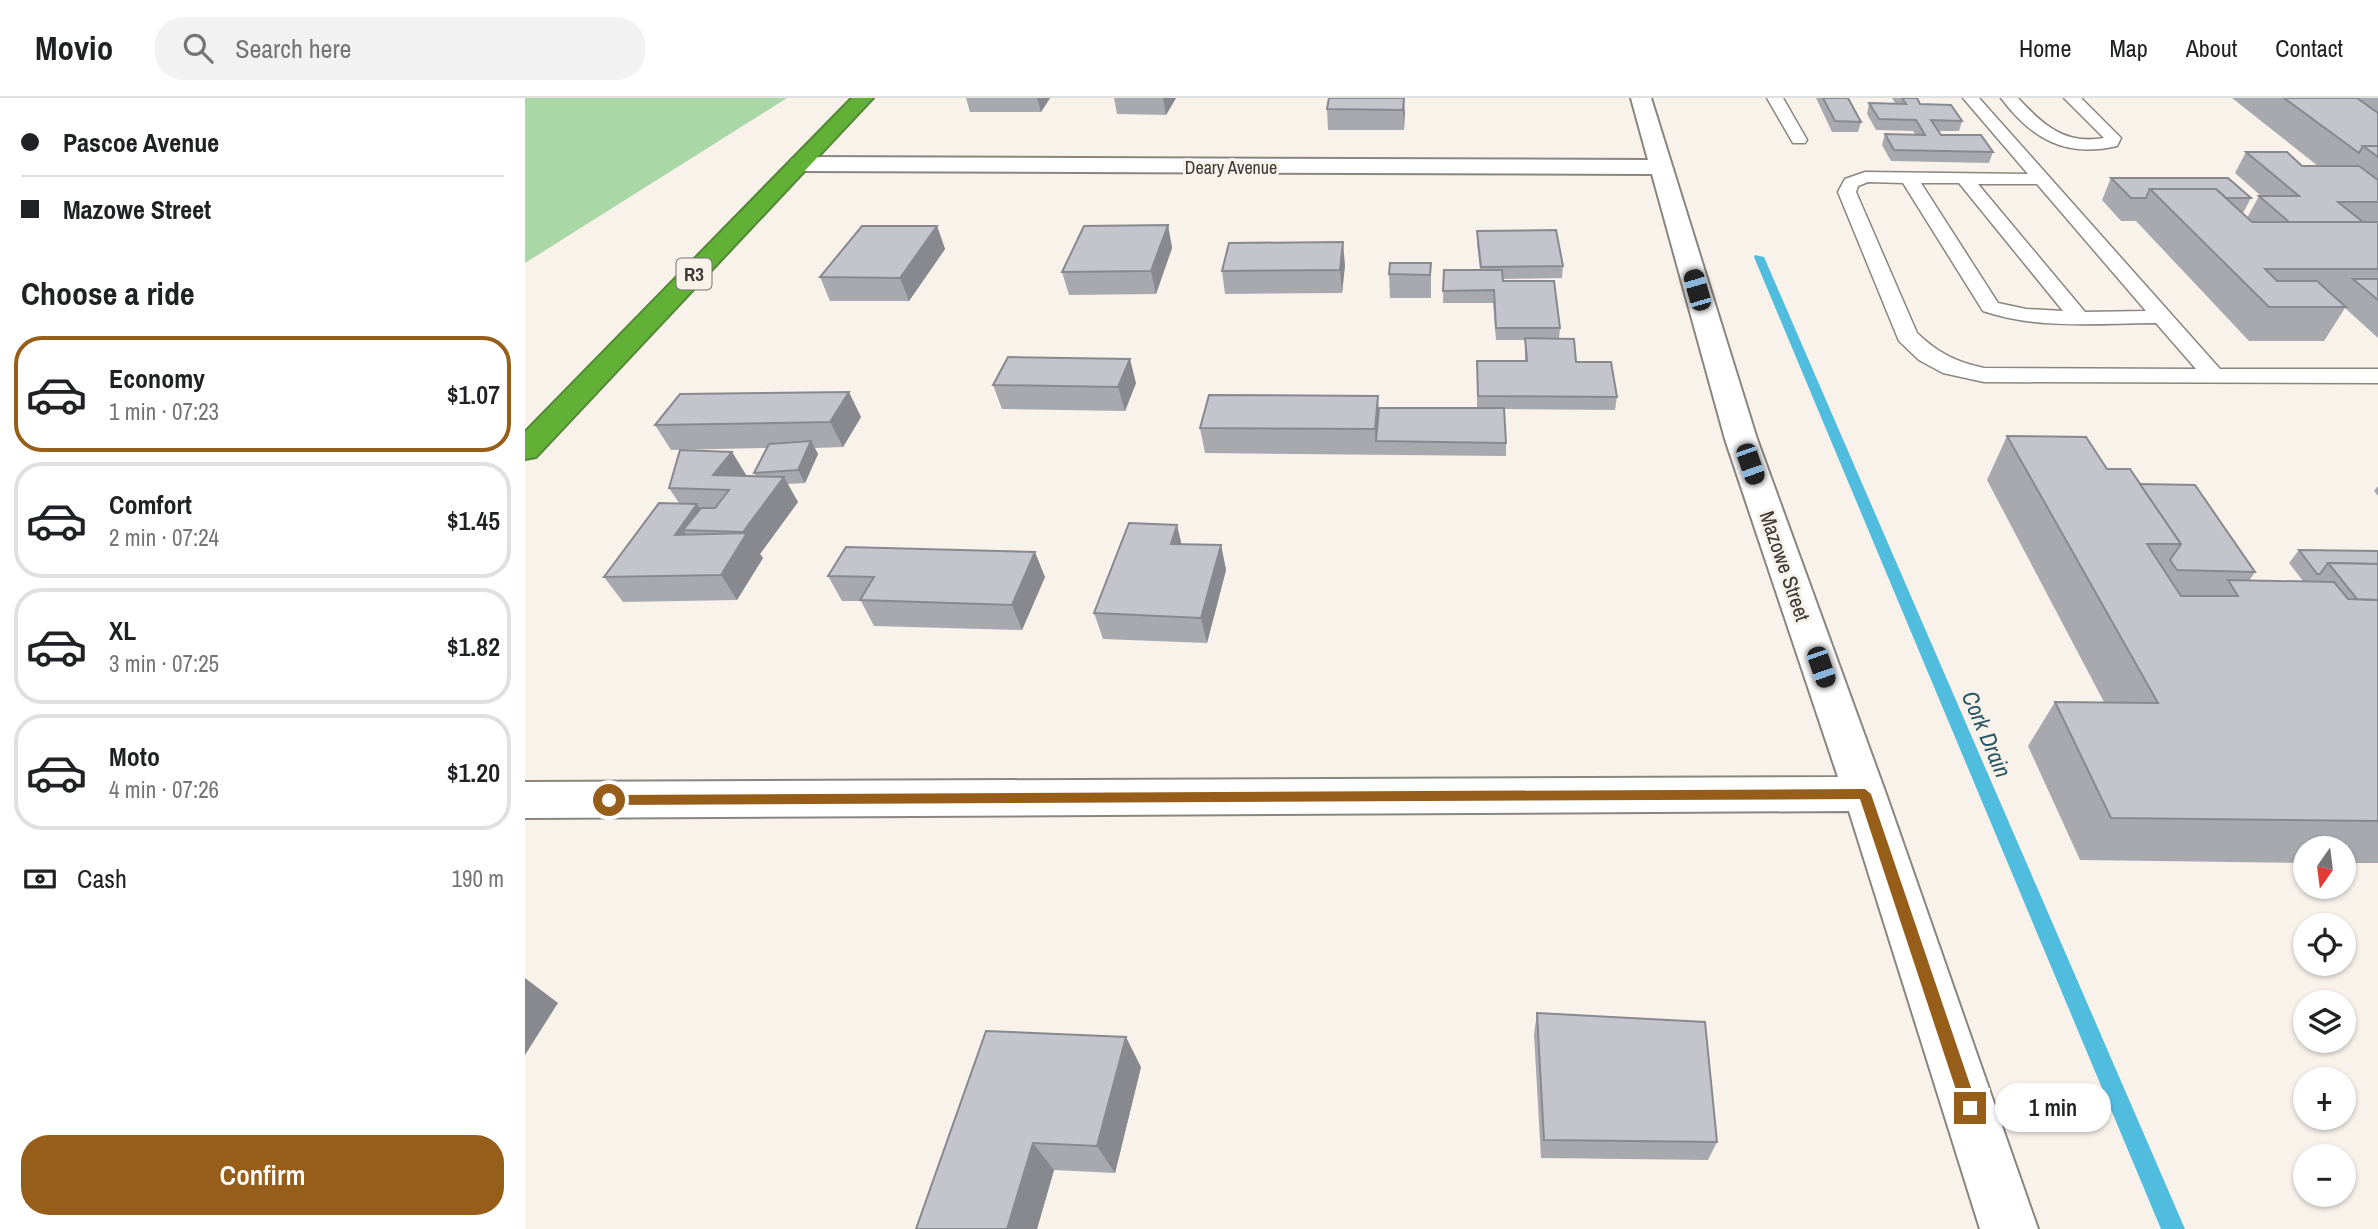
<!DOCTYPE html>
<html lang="en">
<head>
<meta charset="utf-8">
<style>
  :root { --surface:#fff; --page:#f2f2f2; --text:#202124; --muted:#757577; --line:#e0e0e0; --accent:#965e18 }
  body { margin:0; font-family:"Archivo Narrow",sans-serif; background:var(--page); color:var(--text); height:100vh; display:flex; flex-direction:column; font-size:26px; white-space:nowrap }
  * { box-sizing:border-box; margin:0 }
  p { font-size:23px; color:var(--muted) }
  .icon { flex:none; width:38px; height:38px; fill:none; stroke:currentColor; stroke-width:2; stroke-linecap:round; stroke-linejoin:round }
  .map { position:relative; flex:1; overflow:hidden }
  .panel { display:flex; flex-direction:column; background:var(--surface); width:525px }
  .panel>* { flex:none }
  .banner { display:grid; align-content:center; height:154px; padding:0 21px; background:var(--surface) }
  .needle { width:46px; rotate:194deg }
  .fabs { position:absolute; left:1768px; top:738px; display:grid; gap:14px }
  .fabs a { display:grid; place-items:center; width:63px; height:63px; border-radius:50%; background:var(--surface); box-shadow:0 2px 5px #0004; font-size:35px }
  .end { position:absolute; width:32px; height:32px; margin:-16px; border:9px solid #965e18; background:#fff; box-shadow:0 0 0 4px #fff }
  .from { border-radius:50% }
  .bubble { position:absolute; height:49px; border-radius:24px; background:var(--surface); box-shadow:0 2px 5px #0004; font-size:23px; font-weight:600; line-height:49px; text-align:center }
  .car { position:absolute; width:21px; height:42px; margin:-21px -10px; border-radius:9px; box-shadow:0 0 5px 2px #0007; background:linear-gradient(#222 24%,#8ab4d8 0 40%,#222 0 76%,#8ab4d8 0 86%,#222 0) }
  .banner b { display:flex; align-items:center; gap:24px; height:66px; font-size:26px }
  .banner b+b { border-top:2px solid var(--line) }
  .banner i { width:18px; height:18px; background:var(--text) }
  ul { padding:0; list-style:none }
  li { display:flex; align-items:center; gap:21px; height:116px; margin:0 14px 10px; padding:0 7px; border:4px solid var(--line); border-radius:28px }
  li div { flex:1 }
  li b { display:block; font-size:26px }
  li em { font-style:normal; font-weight:600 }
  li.on { border-color:var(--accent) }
  li>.icon { width:63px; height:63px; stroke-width:1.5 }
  h2 { padding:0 21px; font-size:32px; line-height:84px }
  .pay { display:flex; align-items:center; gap:18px; height:77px; padding:0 21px; font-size:26px }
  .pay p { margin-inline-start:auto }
  .primary-button { display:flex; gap:14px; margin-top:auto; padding:14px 21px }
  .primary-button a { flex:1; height:80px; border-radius:28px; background:var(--accent); color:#fff; font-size:28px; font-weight:600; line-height:80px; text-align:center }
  header { display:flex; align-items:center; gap:42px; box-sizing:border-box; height:98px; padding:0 35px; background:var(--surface); border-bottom:2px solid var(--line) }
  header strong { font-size:33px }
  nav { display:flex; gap:38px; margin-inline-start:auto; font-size:24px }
  .search { width:490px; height:63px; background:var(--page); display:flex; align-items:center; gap:18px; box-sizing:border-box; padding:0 24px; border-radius:28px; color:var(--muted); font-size:26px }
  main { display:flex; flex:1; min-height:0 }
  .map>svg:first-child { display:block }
</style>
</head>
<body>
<header>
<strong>Movio</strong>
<div class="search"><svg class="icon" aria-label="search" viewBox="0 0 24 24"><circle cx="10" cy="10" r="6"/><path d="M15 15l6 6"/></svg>Search here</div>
<nav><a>Home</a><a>Map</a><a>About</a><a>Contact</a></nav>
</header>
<main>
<section class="panel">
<div class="banner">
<b><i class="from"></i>Pascoe Avenue</b>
<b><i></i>Mazowe Street</b>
</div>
<h2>Choose a ride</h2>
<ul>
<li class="on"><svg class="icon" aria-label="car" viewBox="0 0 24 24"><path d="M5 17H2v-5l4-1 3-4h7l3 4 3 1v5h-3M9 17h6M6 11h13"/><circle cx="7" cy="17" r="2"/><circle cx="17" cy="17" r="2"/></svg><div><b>Economy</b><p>1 min · 07:23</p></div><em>$1.07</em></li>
<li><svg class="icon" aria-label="car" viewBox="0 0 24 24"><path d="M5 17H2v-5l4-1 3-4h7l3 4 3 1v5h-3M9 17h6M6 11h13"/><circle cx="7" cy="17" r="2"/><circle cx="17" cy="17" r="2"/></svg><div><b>Comfort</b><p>2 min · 07:24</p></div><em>$1.45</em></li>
<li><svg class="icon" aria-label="car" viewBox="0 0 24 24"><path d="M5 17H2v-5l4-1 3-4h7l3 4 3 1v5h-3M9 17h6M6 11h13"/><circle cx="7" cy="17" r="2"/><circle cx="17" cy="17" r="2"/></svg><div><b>XL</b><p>3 min · 07:25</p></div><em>$1.82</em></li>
<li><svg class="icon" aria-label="car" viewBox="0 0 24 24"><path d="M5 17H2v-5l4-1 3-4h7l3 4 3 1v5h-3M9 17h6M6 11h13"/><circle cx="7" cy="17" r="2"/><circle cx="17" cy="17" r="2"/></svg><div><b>Moto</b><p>4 min · 07:26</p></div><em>$1.20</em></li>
</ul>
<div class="pay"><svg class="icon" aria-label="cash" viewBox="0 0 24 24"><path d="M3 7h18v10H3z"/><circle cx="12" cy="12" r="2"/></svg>Cash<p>190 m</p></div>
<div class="primary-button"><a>Confirm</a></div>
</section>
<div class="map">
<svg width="1853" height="1131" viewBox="0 0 1853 1131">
  <rect width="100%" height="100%" fill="#f8f2eb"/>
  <path fill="#a9d7a5" d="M0,0H262L0,165Z"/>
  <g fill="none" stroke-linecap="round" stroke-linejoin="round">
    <path fill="#51bdde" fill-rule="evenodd" d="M1230,157L1239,159L1660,1131H1636L1229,159Z"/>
    <g stroke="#8a857f" stroke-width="3">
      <g id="lane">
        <path d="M1242,0H1258L1282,42L1280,45H1268Z"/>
        <path d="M1438,0H1454L1695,271H1853V285L1459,284L1418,275L1394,262L1374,243L1313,94L1320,81L1340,74L1503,76ZM1343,84L1378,85L1458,213C1514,232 1573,225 1631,225L1671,271L1459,270C1431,264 1413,255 1392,235L1331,94L1333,88ZM1396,85H1434L1538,213L1501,211L1473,205ZM1453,86H1512L1621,213L1560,214Z"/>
        <path d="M1476,0H1493C1518,27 1540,47 1579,40L1539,0H1556L1596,40L1592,48C1540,60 1507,41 1476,0Z"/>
      </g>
    </g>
    <g stroke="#8a857f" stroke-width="4">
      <path id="street" d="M1106,0H1126L1232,341L1361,696L1513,1131H1455L1324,713L0,720V684L1313,679L1200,341L1127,76L275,73L267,71L264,66L267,61L275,59L1123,62Z"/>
    </g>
    <g stroke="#538736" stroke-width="4">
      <path id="highway" d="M327,0H348L11,359L0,361V334Z"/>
    </g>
    <use href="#lane" fill="#fff" fill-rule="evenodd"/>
    <use href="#street" fill="#fff" fill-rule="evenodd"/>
    <use href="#highway" fill="#60b136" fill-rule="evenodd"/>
  </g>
  <g fill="#a8a9af">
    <path d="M441,0H525L516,14H445Z"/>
    <path d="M589,0H651L641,17L592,16Z"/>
    <path d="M879,0V32H803L802,11Z"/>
    <path d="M1291,0H1323L1336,24L1333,34H1307Z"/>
    <path d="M1367,0H1392L1395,6L1437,23L1434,33H1413L1416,37L1468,54L1464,65L1366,63L1357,47L1360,36H1390L1388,33L1351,32L1342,16L1344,5L1371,6Z"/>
    <path d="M1707,0H1853V240L1820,210L1799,243H1724L1611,123H1596L1577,102L1586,80L1726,100L1718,115L1722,120L1734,98H1736L1710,75L1721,54L1777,68H1793Z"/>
    <path d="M643,127L647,150L631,196L544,197L537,174Z"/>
    <path d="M412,128L420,151L384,203H305L295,179Z"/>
    <path d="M952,133L1038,168L1037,180L978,181V183L1035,230L1034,240L1051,264L1092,299L1090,312L979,311L981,345V358L680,355L675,330L952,310V263H1000V242H971L968,205H918L919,172H955L952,145Z"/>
    <path d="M906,165V200H865L864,176Z"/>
    <path d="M820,167L817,195L700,196L697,173Z"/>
    <path d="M611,285L600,313L477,311L468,287Z"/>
    <path d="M336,319L318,349L290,350L293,356L280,385L262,386L273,404L235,456L238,460L212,502L98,504L79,479L154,405L144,390L207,354L222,378H231L229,375L242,350L146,352L130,327Z"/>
    <path d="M1482,338L1582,371L1615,386L1730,474L1724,483H1778L1764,465L1774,452L1853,453V765H1818V751H1780V765L1555,762L1503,648L1530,604H1579L1462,382Z"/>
    <path d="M1853,388V398L1849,393Z"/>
    <path d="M656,446L696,447L701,472L682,545L578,541L569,515Z"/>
    <path d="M303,478L520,479L497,532L349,528L336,503H317Z"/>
    <path d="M1012,915L1192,1044L1183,1062L1016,1060L1009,936Z"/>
    <path d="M616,969L590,1075L529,1072L512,1131H391Z"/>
  </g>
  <g fill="#88898f">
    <path d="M512,0H525L516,14Z"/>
    <path d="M638,0H651L641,17Z"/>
    <path d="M879,0L880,15L879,32L878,12Z"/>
    <path d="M643,127L647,150L631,196L626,173Z"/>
    <path d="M412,128L420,151L384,203L375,180Z"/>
    <path d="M818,144L820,167L817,195L815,172Z"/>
    <path d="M605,261L611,285L600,313L593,289Z"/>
    <path d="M324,294L336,319L318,349L305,324Z"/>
    <path d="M853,298L854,323L851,343L850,331Z"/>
    <path d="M286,343L293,356L280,385L273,372Z"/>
    <path d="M207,354L222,379L188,377Z"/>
    <path d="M259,379L273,404L235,456L238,460L212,502L196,477L221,438L218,434Z"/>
    <path d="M172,406L189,431L158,432L173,454L150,437Z"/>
    <path d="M652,427L658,452L646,446Z"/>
    <path d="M696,447L701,472L682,545L676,520Z"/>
    <path d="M510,454L520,479L497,532L487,507Z"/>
    <path d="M0,880L33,905L0,957Z"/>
    <path d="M601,939L616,969L590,1075L572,1048Z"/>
    <path d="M508,1045L529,1072L512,1131H482Z"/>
  </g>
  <g fill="#c3c4cc" stroke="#88898f" stroke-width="2">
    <path d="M804,0H879L878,12L802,11Z"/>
    <path d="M1298,0H1323L1336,24L1310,23Z"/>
    <path d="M1377,0H1392L1395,6L1426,7L1437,23L1406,22L1416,37H1456L1468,54L1369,52L1360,36L1400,37L1391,22L1354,21L1344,5L1381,6Z"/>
    <path d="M1759,0H1832L1853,15V48H1838L1834,55Z"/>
    <path d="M1838,48H1853V59Z"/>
    <path d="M1721,54H1762L1777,68H1834L1853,82V104H1813L1838,124H1764L1734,98H1774Z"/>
    <path d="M1586,80H1703L1726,100H1701L1691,91H1625L1621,100H1606Z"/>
    <path d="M1625,91H1691L1727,124H1853V171H1740L1752,183H1792L1821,209H1744Z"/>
    <path d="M643,127L626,173L537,174L559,128Z"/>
    <path d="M337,128H412L375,180L295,179Z"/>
    <path d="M1031,132L1038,168L956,169L952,133Z"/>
    <path d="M818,144L815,172L697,173L704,145Z"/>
    <path d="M865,165H906L905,177L864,176Z"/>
    <path d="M919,172H977L978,183H1029L1035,230H971L969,192L918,193Z"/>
    <path d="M1828,181H1853V202Z"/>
    <path d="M1000,240L1049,241L1051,264H1086L1092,299L953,298L952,263H1002Z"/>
    <path d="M483,259L605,261L593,289L468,287Z"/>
    <path d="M324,294L305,324L130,327L155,296Z"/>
    <path d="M684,297L853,298L850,331L675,330Z"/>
    <path d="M854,310H979L981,345L851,343Z"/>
    <path d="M1482,338L1561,339L1582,371H1605L1656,446H1622L1656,498H1713L1703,482L1809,484L1823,501L1853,502V723L1586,720L1530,604L1633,605Z"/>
    <path d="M286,343L273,372L229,375L244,346Z"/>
    <path d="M155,352L207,354L188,377L259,379L218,434L158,432L176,410H190L204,392L144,390Z"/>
    <path d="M1615,386L1670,387L1730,474L1652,472L1645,462L1656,446Z"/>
    <path d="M134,405L172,406L150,437L222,435L196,477L79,479Z"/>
    <path d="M604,425L652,427L646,446L696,447L676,520L569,515Z"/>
    <path d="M321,449L510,454L487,507L335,502L349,479L303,478Z"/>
    <path d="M1774,452L1853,453V466L1803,465L1795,476H1792Z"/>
    <path d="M1803,465L1853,466V502L1832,501Z"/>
    <path d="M1012,915L1180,924L1192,1044L1019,1042Z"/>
    <path d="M461,933L601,939L572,1048L508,1045L482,1131H391Z"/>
  </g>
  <path fill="#965e18" d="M1340,691L1346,696L1453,1010L1450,1016L1445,1018L1439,1016L1437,1010L1335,701L84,707L77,702L84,697Z"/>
  <g text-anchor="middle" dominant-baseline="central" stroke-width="6" stroke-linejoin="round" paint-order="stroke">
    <g font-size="18" fill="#3b3936" stroke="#f8f2eb">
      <text x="706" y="69">Deary Avenue</text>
    </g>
    <rect fill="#f8f2eb" stroke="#74706c" stroke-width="2" x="151.5" y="160.5" width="35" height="31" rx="5"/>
    <g font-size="19" font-weight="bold" fill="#3b3936">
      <text x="169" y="176">R3</text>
    </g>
    <g font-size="21" fill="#3b3936" stroke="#f8f2eb">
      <text transform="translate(1260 468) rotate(71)">Mazowe Street</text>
    </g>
    <g font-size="23" font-style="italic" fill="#295665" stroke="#f8f2eb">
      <text transform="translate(1462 636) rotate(67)">Cork Drain</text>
    </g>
  </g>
</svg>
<div class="fabs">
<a><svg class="needle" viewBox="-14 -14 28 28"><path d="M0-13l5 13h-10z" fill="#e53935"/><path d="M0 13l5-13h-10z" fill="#757577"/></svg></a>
<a><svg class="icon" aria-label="locate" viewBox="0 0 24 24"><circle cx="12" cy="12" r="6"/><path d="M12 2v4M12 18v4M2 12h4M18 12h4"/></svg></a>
<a><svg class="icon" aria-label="layers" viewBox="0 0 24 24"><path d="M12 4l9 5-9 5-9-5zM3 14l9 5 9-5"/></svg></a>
<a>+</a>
<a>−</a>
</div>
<i class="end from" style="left:84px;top:702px"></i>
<i class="end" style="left:1445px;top:1010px"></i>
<div class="bubble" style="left:1470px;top:985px;width:116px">1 min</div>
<i class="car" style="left:1172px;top:192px;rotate:344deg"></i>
<i class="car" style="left:1225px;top:366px;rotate:161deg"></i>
<i class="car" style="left:1296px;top:569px;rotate:161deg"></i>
</div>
</main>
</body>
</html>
